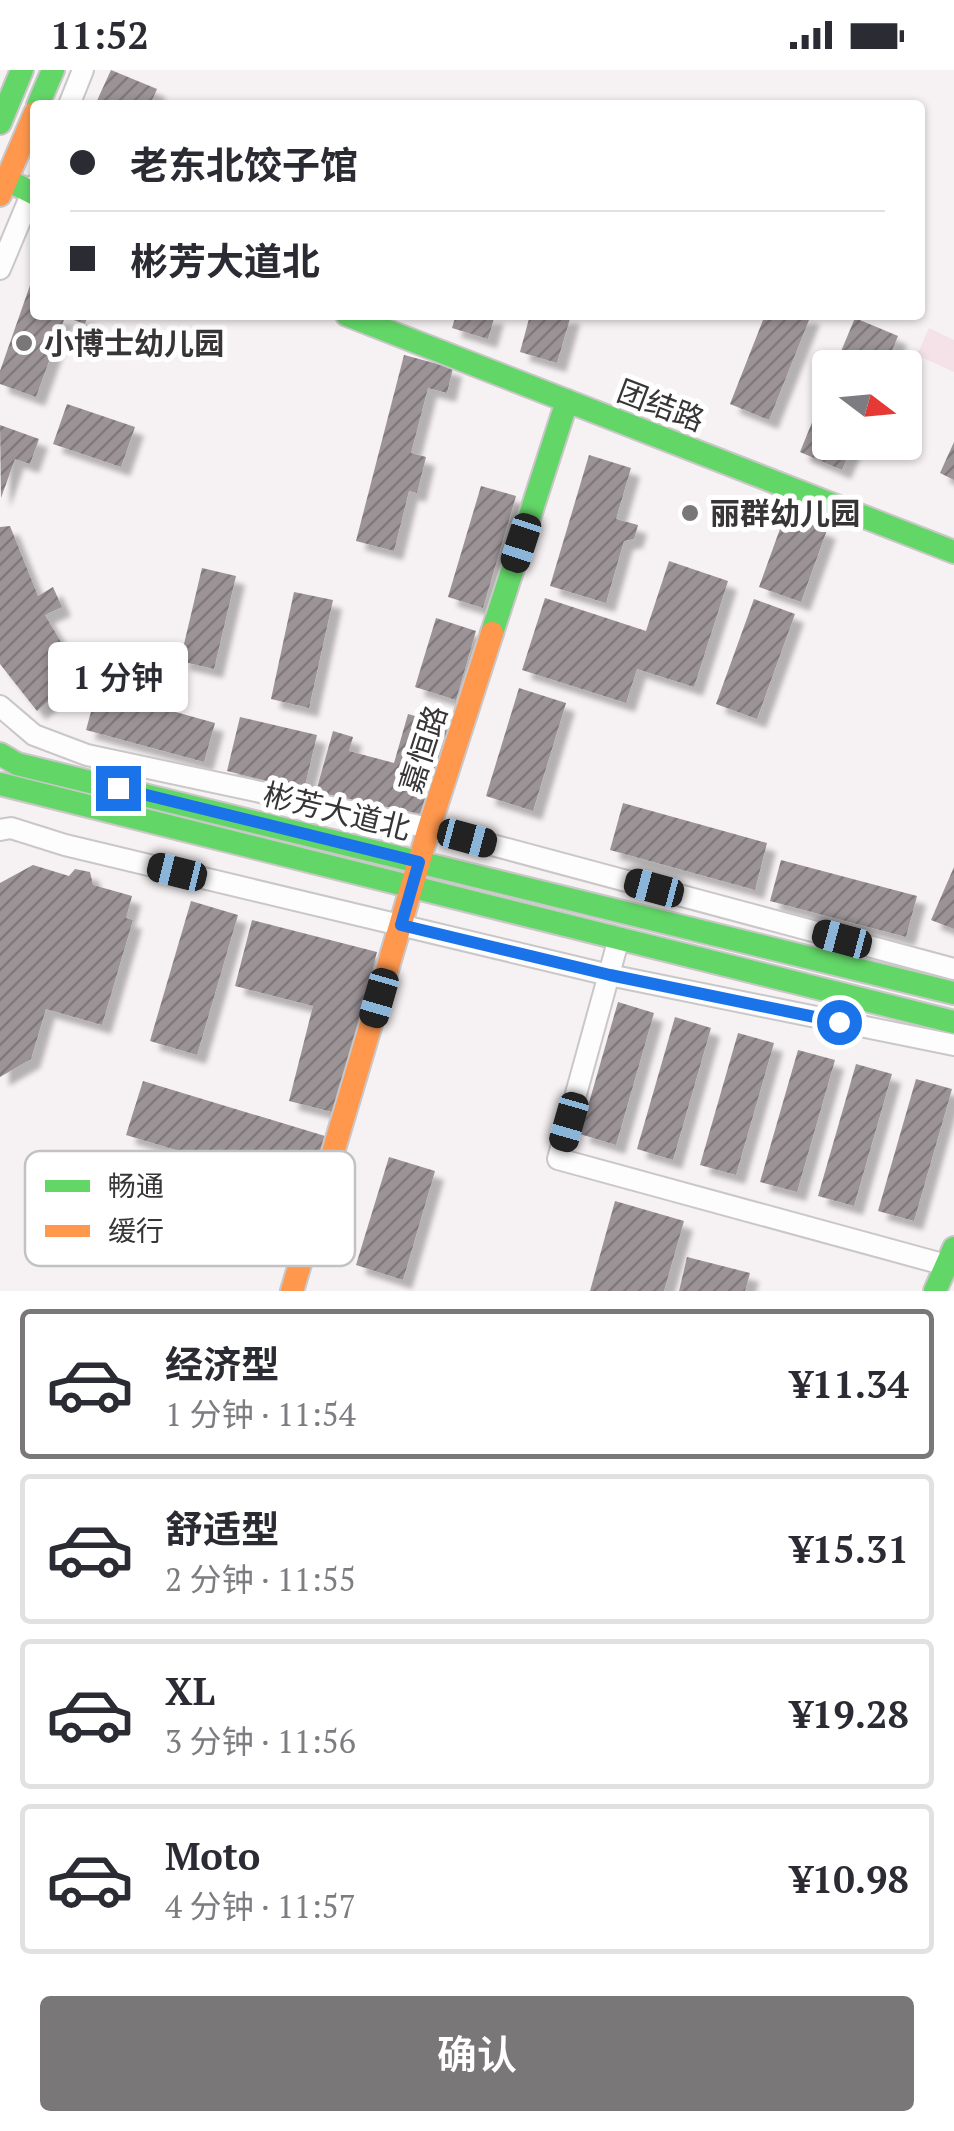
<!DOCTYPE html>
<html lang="zh">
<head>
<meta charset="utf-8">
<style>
  :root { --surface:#fff; --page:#f7f7f7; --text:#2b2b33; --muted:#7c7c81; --line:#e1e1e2; --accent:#7a7778 }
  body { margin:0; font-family:"PT Serif","Noto Sans SC",serif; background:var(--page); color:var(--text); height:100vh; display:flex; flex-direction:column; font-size:38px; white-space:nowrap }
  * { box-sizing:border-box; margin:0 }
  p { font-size:32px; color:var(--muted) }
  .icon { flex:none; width:55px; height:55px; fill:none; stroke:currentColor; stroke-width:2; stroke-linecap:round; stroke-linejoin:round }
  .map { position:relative; height:1221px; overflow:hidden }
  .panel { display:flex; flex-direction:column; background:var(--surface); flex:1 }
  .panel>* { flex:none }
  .top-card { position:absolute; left:30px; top:30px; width:895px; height:220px; border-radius:10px; box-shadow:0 2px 8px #0004; display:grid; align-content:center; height:220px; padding:0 40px; background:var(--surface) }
  .needle { width:65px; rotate:106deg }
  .buttons { position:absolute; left:812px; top:280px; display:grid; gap:20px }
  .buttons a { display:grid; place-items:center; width:110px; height:110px; border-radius:10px; background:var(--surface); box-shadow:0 2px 8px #0004; font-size:50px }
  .end { position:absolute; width:45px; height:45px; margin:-22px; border:12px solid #1a73e8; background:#fff; box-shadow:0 0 0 5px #fff }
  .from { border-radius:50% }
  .bubble { position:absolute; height:70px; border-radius:10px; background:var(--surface); box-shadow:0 2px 8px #0004; font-size:32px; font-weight:600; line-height:70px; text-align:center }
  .car { position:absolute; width:30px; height:60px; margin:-30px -15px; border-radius:12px; box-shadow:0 0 8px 2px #0007; background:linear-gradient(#222 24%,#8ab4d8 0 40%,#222 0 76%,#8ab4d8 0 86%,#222 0) }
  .top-card b { display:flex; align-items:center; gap:35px; height:95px; font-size:38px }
  .top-card b+b { border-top:2px solid var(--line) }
  .top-card i { width:25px; height:25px; background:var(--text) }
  ul { padding:18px 0 0; list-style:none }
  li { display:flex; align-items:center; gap:30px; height:150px; margin:0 20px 15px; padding:0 20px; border:5px solid var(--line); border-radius:10px }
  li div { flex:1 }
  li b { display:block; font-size:38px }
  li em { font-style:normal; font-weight:600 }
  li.current { border-color:var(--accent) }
  li>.icon { width:90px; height:90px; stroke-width:1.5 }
  .action { display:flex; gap:20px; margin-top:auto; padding:20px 40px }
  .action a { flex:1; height:115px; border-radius:10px; background:var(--accent); color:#fff; font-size:40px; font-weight:600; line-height:115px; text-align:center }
  .status { display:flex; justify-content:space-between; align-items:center; height:70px; padding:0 50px; background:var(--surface); direction:ltr }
  .status svg { height:28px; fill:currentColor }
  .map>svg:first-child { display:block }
</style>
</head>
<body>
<div class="status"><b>11:52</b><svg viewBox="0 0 49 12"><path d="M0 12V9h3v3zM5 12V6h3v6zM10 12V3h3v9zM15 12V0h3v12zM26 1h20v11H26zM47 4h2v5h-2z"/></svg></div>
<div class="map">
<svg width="954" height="1221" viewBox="0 0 954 1221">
  <defs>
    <pattern id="building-hatch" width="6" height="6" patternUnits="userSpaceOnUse" patternTransform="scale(2.5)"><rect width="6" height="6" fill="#9c9397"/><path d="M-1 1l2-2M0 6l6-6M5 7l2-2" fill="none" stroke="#80797c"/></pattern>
    <filter id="shadow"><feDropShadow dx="9" dy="9" stdDeviation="2.5" flood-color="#0004"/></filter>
  </defs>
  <rect width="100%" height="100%" fill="#f6f1f3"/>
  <path fill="#f5e2e9" d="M929,258L954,270V302L917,285Z"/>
  <g fill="url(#building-hatch)" filter="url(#shadow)">
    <path d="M111,0L157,19L150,35H95Z"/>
    <path d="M34,204L35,245H88L85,254L65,247L36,327L0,314V301Z"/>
    <path d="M456,245H495L488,269L452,258Z"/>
    <path d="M530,245H571L557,293L520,282Z"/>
    <path d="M765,245H811L769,350L730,334Z"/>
    <path d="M855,248L898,266L885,298H834Z"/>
    <path d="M404,285L453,298L447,323L428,318L411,383L426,387L417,423L409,421L394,481L356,471Z"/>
    <path d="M830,308V372H854L842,400L800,382Z"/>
    <path d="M67,334L135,357L121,397L53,374Z"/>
    <path d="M0,355L39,369L30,394L15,389L1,428Z"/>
    <path d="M954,372V410L940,403Z"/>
    <path d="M589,385L631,398L616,449L638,455L634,469L624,471L606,533L550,516Z"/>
    <path d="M481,416L516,426L483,538L448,527Z"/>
    <path d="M785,445L827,460L801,532L759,517Z"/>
    <path d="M10,456L38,526L53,517L62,537L45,545L80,604L37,641L0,594V457Z"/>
    <path d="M669,491L728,511L694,617L637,599L626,633L522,600L545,528L646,561Z"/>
    <path d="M202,498L236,506L214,599L180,591Z"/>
    <path d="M294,522L333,530L309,638L271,629Z"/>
    <path d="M754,529L795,544L757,649L716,634Z"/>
    <path d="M436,548L476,561L456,630L415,617Z"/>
    <path d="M519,618L566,633L533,741L486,726Z"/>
    <path d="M97,620L215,653L204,692L86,660Z"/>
    <path d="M408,644L449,656L421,755L315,725L333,661L353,667L349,681L394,693Z"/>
    <path d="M240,647L317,665L304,720L227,701Z"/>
    <path d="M623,733L767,773L755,820L610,780Z"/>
    <path d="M781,790L917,826L906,867L770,831Z"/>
    <path d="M33,795L69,806L75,799L90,802L93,815L132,826L126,848L133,850L102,955L46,939L31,989L0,1007V813Z"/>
    <path d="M954,797V859L931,850Z"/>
    <path d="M191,831L238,845L197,985L150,971Z"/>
    <path d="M252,850L377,882L336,1043L289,1031L313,936L235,916Z"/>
    <path d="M618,932L654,943L616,1075L580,1064Z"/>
    <path d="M675,947L711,958L673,1090L637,1079Z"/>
    <path d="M738,963L774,973L736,1105L700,1095Z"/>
    <path d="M798,980L835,990L797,1122L760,1112Z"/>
    <path d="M856,994L892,1004L854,1136L818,1126Z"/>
    <path d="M916,1009L952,1019L914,1151L878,1141Z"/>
    <path d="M143,1011L325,1066L301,1146L265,1135L273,1109L126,1065Z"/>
    <path d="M389,1087L435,1101L403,1210L356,1195Z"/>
    <path d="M615,1131L684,1151L664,1221H590Z"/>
    <path d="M687,1187L750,1203L745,1221H679Z"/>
  </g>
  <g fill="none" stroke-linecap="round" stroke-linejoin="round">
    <g stroke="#cac7c8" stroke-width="24">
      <g id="street">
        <path d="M69,35L83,0"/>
        <path d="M0,199L35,115"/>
        <path d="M0,636L34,665L87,685L429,758L954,899"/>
        <path d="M0,760L11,758L65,775L609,905L954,975"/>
        <path d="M619,868L558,1089L946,1195"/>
      </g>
    </g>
    <g stroke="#cac7c8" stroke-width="26">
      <g id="fast">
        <path d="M38,35L53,0"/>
        <path d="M0,53L22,0"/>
        <path d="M7,110L35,124"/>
        <path d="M347,245L954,482"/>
        <path d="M492,563L567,331"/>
        <path d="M0,684L17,694L954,923"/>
        <path d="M0,714L954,952"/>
        <path d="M935,1221L954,1178"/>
      </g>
    </g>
    <g stroke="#cac7c8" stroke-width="26">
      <g id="slow">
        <path d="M0,125L35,43"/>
        <path d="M292,1221L429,758L492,563"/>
      </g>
    </g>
    <use href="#street" stroke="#fefdfd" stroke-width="20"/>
    <use href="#fast" stroke="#63d668" stroke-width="22"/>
    <use href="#slow" stroke="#ff974d" stroke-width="22"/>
  </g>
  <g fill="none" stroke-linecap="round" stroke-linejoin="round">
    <path stroke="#1a73e8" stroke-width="12" d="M118,718L419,792L401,855L610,905L839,952"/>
  </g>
  <g fill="#7a7778" stroke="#fff" stroke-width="4">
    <circle cx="24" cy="273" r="10"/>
    <circle cx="690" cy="443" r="10"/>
  </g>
  <g text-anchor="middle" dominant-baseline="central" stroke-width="10" stroke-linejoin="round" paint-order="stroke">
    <g font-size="30" font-weight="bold" fill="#373536" stroke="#fff" text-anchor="start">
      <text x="44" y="273">小博士幼儿园</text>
      <text x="710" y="443">丽群幼儿园</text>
    </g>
    <g font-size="30" fill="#373536" stroke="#fff">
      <text transform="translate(661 335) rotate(21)">团结路</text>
      <text transform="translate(423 679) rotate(-72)">嘉恒路</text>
      <text transform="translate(337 741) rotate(14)">彬芳大道北</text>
    </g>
  </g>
  <rect x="25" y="1081" width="330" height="115" rx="15" fill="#fff" stroke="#c3c2c3" stroke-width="2.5"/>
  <rect x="45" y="1110" width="45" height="12" fill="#63d668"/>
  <rect x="45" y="1155" width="45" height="12" fill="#ff974d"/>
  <g font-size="28" fill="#373536">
    <text x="108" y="1126">畅通</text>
    <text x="108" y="1171">缓行</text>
  </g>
</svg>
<div class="buttons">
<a><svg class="needle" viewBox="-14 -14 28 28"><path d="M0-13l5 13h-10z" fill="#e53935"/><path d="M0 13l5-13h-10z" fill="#7c7c81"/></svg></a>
</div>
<i class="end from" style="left:839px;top:952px"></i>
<i class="end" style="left:118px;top:718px"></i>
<div class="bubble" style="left:48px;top:572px;width:140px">1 分钟</div>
<i class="car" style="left:521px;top:473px;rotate:198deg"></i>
<i class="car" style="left:467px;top:768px;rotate:105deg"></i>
<i class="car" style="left:177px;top:802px;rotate:284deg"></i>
<i class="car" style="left:654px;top:818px;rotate:285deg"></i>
<i class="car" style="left:842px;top:869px;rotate:285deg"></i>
<i class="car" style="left:379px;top:928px;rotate:196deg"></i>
<i class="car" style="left:569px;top:1052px;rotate:196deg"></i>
<div class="top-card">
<b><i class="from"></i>老东北饺子馆</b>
<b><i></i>彬芳大道北</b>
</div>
</div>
<section class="panel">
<ul>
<li class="current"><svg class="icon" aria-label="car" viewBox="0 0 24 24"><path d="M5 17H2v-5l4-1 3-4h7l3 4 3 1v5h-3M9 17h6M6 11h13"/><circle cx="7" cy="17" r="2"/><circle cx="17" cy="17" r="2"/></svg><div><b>经济型</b><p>1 分钟 · 11:54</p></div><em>¥11.34</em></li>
<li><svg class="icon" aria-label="car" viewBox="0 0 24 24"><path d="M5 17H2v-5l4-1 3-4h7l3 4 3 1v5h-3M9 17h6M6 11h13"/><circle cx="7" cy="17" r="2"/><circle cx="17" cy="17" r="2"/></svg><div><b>舒适型</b><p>2 分钟 · 11:55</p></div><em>¥15.31</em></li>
<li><svg class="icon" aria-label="car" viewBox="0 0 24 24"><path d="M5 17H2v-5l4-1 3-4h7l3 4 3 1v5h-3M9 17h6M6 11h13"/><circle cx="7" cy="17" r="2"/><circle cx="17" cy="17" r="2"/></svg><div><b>XL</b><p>3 分钟 · 11:56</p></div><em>¥19.28</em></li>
<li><svg class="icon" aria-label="car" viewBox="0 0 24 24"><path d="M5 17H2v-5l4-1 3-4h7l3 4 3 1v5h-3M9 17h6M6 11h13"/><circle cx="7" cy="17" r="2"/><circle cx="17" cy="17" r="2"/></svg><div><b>Moto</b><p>4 分钟 · 11:57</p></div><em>¥10.98</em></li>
</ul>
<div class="action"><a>确认</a></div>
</section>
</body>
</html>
